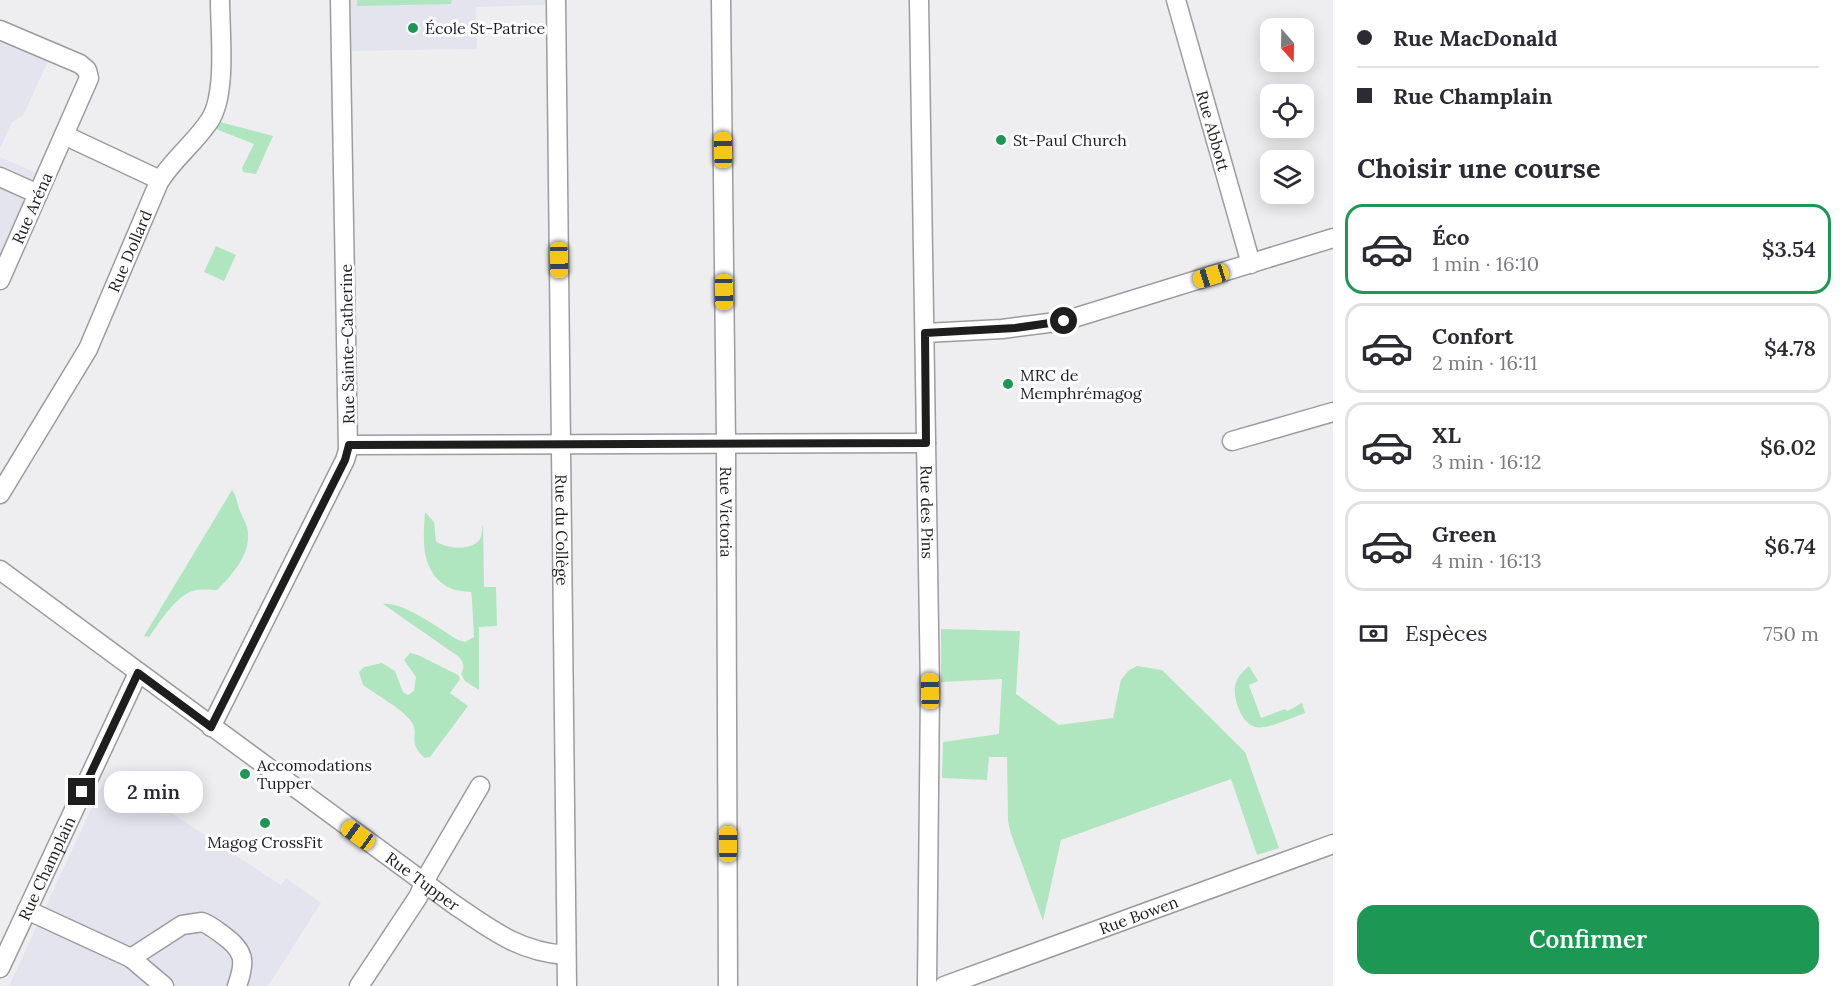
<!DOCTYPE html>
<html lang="fr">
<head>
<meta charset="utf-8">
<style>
  :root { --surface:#fff; --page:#f7f7f7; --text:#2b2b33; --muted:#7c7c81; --line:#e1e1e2; --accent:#1d9754 }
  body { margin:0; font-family:Lora,serif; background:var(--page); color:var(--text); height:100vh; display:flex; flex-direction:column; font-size:22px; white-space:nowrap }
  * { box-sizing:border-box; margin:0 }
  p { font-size:20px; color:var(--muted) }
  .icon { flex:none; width:33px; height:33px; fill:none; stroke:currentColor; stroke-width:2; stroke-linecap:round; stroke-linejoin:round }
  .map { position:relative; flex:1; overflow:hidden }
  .panel { display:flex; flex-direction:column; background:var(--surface); width:510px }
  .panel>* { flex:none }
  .guide { display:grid; align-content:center; height:132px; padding:0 24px; background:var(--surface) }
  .needle { width:39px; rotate:160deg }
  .controls { position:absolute; left:1260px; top:18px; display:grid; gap:12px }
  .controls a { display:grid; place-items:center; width:54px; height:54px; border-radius:12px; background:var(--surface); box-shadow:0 3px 15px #0003; font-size:30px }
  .end { position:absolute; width:27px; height:27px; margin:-14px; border:8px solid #1e1e1f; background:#fff; box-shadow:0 0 0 3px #fff }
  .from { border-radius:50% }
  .bubble { position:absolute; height:42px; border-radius:18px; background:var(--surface); box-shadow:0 3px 15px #0003; font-size:20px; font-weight:600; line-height:42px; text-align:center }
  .car { position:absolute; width:18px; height:36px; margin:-18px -9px; border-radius:8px; box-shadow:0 0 4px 2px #0007; background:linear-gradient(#f5c518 24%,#345 0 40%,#f5c518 0 76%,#345 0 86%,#f5c518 0) }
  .guide b { display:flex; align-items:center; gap:21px; height:57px; font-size:22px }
  .guide b+b { border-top:2px solid var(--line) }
  .guide i { width:15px; height:15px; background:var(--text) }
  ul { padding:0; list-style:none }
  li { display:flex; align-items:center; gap:18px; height:90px; margin:0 12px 9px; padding:0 12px; border:3px solid var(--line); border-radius:18px }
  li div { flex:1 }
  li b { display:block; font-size:22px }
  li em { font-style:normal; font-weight:600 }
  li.active { border-color:var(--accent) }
  li>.icon { width:54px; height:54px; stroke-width:1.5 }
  h2 { padding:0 24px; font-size:27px; line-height:72px }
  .pay { display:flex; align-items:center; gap:15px; height:66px; padding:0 24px; font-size:22px }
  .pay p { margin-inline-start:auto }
  .button { display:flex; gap:12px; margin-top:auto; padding:12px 24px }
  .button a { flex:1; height:69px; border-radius:18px; background:var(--accent); color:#fff; font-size:24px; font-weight:600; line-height:69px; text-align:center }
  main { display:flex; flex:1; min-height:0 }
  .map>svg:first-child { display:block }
</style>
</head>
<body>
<main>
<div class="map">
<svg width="1333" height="986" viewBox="0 0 1333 986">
  <rect width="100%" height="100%" fill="#eeeef1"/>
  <g fill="#e4e4ef">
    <path d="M350,0H545V5L476,7L477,49L351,51Z"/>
    <path d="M0,22L55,46L23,116L12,122L0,148Z"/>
    <path d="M0,157L39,174L0,262Z"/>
    <path d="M105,779L156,803L281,885L286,878L321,903L268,986H9Z"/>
  </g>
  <g fill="#b0e6bf">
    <path d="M357,0H452L451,4L357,6Z"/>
    <path d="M220,122L273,136L256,174L243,172L242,168L254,144L216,129Z"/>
    <path d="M216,246L236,255L224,281L204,272Z"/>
    <path d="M232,490C237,497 237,504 240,511C243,518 248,526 248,533C250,555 232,575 217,590C211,590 204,589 197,590C178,592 160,622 149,637L144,636Z"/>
    <path d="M425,512L434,522L436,541C445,549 473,551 480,539C482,535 482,528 483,524L484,587H496L497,626L479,627V690L465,681L461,674C465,667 464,663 459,657L383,604C401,600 442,630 458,640L465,642L474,637C474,633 472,595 471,592C465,591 457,591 452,589C420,575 423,540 425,512Z"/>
    <path d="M941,629L1020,631L1016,694L1059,725L1113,718L1121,680L1128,671L1137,666L1162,670L1245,752L1279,848L1257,855L1231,779L1061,840L1043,921L1011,834L1008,821L1007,757H989L987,780L942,778L943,742L999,734L1002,679L941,682Z"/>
    <path d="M410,653L418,655L458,675L460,679L450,693L468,706L430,757L425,758C405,741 422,734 410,720C401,708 375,694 363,685L359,672L364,667L382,663L395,671L403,692L408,695L414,691L416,677L404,660Z"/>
    <path d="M1249,666L1258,681L1249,685L1261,718L1285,709L1287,711L1302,703L1305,713C1293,717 1267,730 1255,727C1241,723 1233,698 1235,686C1237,677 1243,671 1249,666Z"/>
  </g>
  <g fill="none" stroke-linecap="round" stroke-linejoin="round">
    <g stroke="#9c9c9f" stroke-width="21">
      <g id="minor">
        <path id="s1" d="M556,0L567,986"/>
        <path id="s2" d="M721,0L726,444L728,986"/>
        <path id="s3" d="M919,0L930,691L927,986"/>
        <path id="s4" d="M1176,0L1251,264"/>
        <path d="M0,30L80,64L87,70L89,78L0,280"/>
        <path d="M64,135L160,180"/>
        <path d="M0,177L38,194"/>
        <path d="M925,333L1002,329L1064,321L1333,238"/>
        <path d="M1232,441L1333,412"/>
        <path d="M349,445L926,443"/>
        <path id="s5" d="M0,494L88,349L159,182C173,159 195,143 210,120C227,93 220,33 220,0"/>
        <path id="s6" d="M0,570L452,903C490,929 519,952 566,955"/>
        <path d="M211,727L345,460L348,450L340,0"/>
        <path d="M27,910L131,958L164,986"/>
        <path d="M131,958L182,925L202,922C210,925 216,930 223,935C245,951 246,961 237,986"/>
        <path id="s7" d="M0,968L138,673"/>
        <path d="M359,986L418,897L429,873L480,786"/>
        <path id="s8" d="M944,986L1333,844"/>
      </g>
    </g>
    <use href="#minor" stroke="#fff" stroke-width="18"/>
  </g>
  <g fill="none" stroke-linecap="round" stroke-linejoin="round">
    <path stroke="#1e1e1f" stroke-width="8" d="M82,792L138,673L211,727L345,460L349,445L926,443L925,333L1015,328L1064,321"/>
  </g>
  <g fill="#1d9754" stroke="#fcfcff" stroke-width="2">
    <circle cx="413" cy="28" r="6"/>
    <circle cx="1001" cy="140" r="6"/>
    <circle cx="1008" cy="384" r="6"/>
    <circle cx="245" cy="774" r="6"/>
    <circle cx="265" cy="823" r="6"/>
  </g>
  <g text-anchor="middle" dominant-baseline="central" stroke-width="6" stroke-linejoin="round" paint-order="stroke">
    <g font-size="16" fill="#1e1e1f" stroke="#fcfcff" text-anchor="start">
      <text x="425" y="28">École St-Patrice</text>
      <text x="1013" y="140">St-Paul Church</text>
      <text x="1020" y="375">MRC de<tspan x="1020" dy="18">Memphrémagog</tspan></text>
      <text x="257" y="765">Accomodations<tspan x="257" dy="18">Tupper</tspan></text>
      <text x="265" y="842" text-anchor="middle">Magog CrossFit</text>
    </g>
    <g font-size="16" fill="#1e1e1f" stroke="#fcfcff">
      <text stroke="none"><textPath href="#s4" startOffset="136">Rue Abbott</textPath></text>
      <text transform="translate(32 208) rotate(-66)">Rue Aréna</text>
      <text stroke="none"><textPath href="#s5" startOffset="276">Rue Dollard</textPath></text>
      <text transform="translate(347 344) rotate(-91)">Rue Sainte-Catherine</text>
      <text stroke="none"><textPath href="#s2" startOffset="512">Rue Victoria</textPath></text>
      <text stroke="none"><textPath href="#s3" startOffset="512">Rue des Pins</textPath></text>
      <text stroke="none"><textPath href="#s1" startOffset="530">Rue du Collège</textPath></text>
      <text stroke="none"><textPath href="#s7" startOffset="110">Rue Champlain</textPath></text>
      <text stroke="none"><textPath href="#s6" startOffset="525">Rue Tupper</textPath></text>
      <text stroke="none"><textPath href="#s8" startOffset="207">Rue Bowen</textPath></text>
    </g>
  </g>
</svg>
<div class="controls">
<a><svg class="needle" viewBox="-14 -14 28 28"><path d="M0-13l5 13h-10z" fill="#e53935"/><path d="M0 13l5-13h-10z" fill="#7c7c81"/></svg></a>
<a><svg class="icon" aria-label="locate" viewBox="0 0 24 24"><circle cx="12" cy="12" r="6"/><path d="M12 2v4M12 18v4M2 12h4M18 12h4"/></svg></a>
<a><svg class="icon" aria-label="layers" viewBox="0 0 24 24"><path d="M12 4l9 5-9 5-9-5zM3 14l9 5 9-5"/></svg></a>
</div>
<i class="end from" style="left:1064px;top:321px"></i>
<i class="end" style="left:82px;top:792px"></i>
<div class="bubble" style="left:104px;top:771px;width:99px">2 min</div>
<i class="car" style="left:723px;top:150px;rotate:359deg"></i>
<i class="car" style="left:559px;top:260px;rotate:179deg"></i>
<i class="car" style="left:1211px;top:276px;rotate:253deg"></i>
<i class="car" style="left:724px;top:292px;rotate:179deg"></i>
<i class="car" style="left:930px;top:691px;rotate:359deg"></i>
<i class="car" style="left:358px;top:835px;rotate:306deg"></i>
<i class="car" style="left:728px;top:844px;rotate:0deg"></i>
</div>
<section class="panel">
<div class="guide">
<b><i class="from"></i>Rue MacDonald</b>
<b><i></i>Rue Champlain</b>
</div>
<h2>Choisir une course</h2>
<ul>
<li class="active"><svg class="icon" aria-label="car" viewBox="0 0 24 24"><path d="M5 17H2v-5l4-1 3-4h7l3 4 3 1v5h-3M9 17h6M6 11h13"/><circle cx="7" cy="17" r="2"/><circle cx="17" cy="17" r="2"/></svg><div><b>Éco</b><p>1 min · 16:10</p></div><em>$3.54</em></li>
<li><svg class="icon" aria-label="car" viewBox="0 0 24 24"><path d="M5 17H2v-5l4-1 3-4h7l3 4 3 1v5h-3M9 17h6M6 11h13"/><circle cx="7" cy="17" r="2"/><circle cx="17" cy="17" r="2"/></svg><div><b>Confort</b><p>2 min · 16:11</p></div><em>$4.78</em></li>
<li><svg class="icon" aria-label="car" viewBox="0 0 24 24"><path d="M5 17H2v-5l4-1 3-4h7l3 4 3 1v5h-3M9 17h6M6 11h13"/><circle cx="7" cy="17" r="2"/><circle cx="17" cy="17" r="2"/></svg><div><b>XL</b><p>3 min · 16:12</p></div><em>$6.02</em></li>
<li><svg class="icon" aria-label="car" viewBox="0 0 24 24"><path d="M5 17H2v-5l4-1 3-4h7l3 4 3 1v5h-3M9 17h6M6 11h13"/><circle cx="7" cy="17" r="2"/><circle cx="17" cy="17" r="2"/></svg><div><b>Green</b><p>4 min · 16:13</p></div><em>$6.74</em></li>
</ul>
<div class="pay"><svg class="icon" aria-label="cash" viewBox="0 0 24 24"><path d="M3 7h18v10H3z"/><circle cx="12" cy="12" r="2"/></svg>Espèces<p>750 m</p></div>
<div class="button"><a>Confirmer</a></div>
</section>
</main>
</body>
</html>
